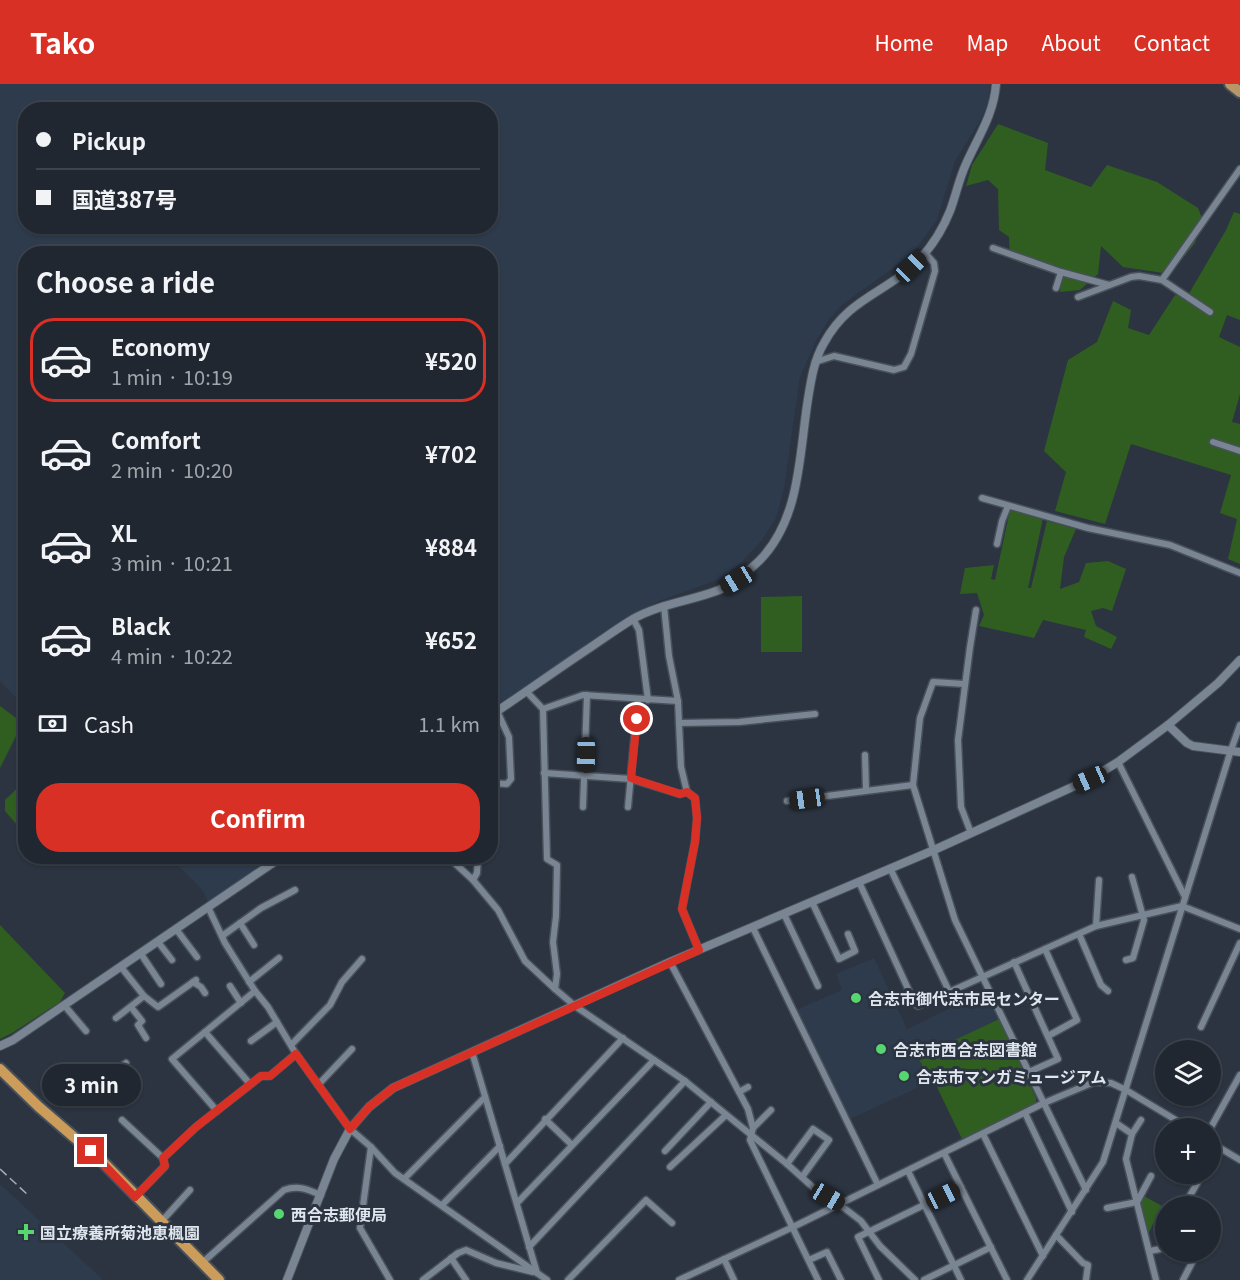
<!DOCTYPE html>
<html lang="en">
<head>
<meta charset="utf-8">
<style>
  :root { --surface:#202730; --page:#282f38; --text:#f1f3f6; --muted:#a2a5ab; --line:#3d444c; --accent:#d93025 }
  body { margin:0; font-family:Georgia,"Noto Sans JP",serif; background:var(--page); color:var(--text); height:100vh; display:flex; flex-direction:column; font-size:22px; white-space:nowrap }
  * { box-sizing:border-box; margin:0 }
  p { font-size:20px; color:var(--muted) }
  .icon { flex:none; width:33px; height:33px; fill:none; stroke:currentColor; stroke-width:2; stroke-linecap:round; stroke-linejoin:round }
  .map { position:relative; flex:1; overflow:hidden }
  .side { position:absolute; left:18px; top:162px; width:480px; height:618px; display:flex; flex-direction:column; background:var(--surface); border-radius:24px; box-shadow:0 2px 4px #0004,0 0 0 2px var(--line) }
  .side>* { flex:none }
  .guide { position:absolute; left:18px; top:18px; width:480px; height:132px; border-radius:24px; box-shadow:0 2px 4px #0004,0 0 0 2px var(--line); display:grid; align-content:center; height:132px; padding:0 18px; background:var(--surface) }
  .tools { position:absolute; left:1155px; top:956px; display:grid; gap:12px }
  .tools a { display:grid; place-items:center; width:66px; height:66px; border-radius:50%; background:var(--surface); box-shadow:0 2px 4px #0004,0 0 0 2px var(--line); font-size:30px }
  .end { position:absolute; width:27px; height:27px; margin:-14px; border:8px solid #d93025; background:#fff; box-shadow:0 0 0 3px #fff }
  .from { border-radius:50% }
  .bubble { position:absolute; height:42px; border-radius:21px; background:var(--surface); box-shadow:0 2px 4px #0004,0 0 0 2px var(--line); font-size:20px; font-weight:700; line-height:42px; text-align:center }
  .car { position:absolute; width:18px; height:36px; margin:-18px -9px; border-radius:8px; box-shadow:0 0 4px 2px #0007; background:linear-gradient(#222 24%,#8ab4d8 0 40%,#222 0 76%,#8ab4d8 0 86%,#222 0) }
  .guide b { display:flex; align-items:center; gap:21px; height:57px; font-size:22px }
  .guide b+b { border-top:2px solid var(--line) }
  .guide i { width:15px; height:15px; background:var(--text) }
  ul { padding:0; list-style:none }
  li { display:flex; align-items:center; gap:18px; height:84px; margin:0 12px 9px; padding:0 6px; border:3px solid transparent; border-radius:24px }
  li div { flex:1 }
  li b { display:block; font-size:22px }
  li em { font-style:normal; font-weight:700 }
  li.current { border-color:var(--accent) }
  li>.icon { width:54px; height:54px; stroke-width:1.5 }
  h2 { padding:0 18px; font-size:27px; line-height:72px }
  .pay { display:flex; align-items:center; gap:15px; height:66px; padding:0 18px; font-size:22px }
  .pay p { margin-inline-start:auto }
  .primary-button { display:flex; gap:12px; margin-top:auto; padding:12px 18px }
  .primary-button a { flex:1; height:69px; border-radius:24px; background:var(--accent); color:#fff; font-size:24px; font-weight:700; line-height:69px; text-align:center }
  header { display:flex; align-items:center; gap:36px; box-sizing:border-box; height:84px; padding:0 30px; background:var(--accent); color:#fff }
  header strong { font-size:28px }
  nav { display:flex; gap:33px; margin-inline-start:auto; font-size:21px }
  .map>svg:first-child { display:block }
</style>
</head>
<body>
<header>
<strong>Tako</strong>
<nav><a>Home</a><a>Map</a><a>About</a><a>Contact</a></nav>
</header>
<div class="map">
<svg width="1240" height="1196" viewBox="0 0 1240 1196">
  <rect width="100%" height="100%" fill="#2b3440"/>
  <g fill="#2e3b4d" fill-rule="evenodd">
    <path d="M0,0H990L988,18L980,37L955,77L937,136L911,171L843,220L830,234L817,255L800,293L784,405L776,434L762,456L741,479L720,495L659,517L631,531L491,626L490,170H26L25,623L0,597ZM26,26H490V142H26Z"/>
    <path d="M170,773H275L208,818L203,807Z"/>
    <path d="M874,874L907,945L986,907L999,935L921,972L919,976L930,998L850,1035L796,926L842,906L836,890Z"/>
    <path d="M0,1100L103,1196H0Z"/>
  </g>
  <g fill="#305e21">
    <path d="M998,40L1048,59L1045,86L1091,103L1107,81L1157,98L1198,124L1202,134L1195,159L1170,190L1123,183L1101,162L1098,190L1080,206L1060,208L1061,188L1054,182L1033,183L1010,175L1009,153L999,146L998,105L988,96L966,102L972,81Z"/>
    <path d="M1234,128L1240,130V236L1227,231L1219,253L1240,263V310L1232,338L1240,340V480L1228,475L1237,435L1220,429L1231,391L1131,360L1105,440L1055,427L1066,388L1044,367L1068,276L1097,258L1113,217L1131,226L1128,244L1149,251L1175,211L1187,213L1226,146Z"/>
    <path d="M1010,426L1043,434L1028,504H1031L1047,437L1076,445L1064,473L1060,505L1079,498L1086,479L1108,477L1126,485L1112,527L1103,524L1091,527L1096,542L1117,553L1111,565L1084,553L1086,546L1043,536L1034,554L979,542L984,531L977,509L960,510L965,484L994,481L991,495L995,496Z"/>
    <path d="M802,512V568H761V513Z"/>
    <path d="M0,622L16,634L20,644L0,684Z"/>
    <path d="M25,697V750L5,727V716Z"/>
    <path d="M0,841L65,909L60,918L12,949L0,955Z"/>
    <path d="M999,935L1036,1014V1019L962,1055L934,997L930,998L919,975L921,972Z"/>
    <path d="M1144,1112L1162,1122L1148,1150L1141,1119Z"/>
  </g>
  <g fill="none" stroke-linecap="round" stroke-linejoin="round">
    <g stroke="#48505a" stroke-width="9">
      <g id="minor">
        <path d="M993,164L1061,188L1109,201"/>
        <path d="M1162,196L1210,228"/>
        <path d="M1056,204L1061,188"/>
        <path d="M1078,213L1131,193L1139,192L1162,196L1240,85"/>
        <path d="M815,278L834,272L894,286L904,283L911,270L935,187L934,179L925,169"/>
        <path d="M1213,358L1240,367"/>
        <path d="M982,414L1088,444L1170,461L1240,489"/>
        <path d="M997,460L1002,437L1008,422"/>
        <path d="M664,522L669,572L678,617L681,683L687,708L695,714L697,734L695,758L682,825L699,866"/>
        <path d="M633,535L639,546L648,616"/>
        <path d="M965,600L933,598L920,634L913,701L955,836L1086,1106"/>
        <path d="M526,607L543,625L547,775L557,781L556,832L553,858L557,890L555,905"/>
        <path d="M543,625L583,611L678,617"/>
        <path d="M679,639L739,638L815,630"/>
        <path d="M865,671L866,706"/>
        <path d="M1118,678L1185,813"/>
        <path d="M544,689L631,695L680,710L687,708"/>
        <path d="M490,699L507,700L511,695L509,653L497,627"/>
        <path d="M787,717L913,701"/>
        <path d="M583,723L587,611"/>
        <path d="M628,723L638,615"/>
        <path d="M971,749L961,723L958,656L970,563L976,526"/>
        <path d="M350,772L352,775"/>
        <path d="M447,772L473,796L498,826L525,877L555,905L575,922L685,997L787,1080L817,1107L839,1120L861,1137L880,1162L915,1196"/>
        <path d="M890,784L949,907"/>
        <path d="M473,796L477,789L478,772"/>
        <path d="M859,798L915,920L918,922L1096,842L1182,822L1240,845"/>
        <path d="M812,818L839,875L855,867L848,850"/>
        <path d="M208,823L225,859L255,907L268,923L296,970L350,1045L371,1063L395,1089L547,1196"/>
        <path d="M784,830L818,902"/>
        <path d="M240,839L254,861"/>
        <path d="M1096,842L1099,796"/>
        <path d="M753,844L878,1101"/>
        <path d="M176,845L197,873"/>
        <path d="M1079,850L1101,901L1108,907"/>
        <path d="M222,852L261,824L295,806"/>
        <path d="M158,858L172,876"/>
        <path d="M1045,865L1077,936L1048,952"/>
        <path d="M141,870L161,900"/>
        <path d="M1126,876L1133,874L1144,836L1132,793"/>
        <path d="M670,878L748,1025L753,1044L750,1056L818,1196"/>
        <path d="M1014,878L1058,975L1029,988"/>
        <path d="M121,883L144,912L158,923L196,896"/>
        <path d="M193,898L201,903L205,909"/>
        <path d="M249,898L279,874"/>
        <path d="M230,902L241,919"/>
        <path d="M64,921L86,947"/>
        <path d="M131,923L142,937L138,941L146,954"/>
        <path d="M116,934L144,912"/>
        <path d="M1201,943L1240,859"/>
        <path d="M205,948L250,1000"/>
        <path d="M251,957L277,938"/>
        <path d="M291,961L330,921L342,898L362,875"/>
        <path d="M472,968L537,1189"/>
        <path d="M318,1001L352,965"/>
        <path d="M97,1002L126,979"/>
        <path d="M739,1008L748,1003"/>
        <path d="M217,1027L172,975L255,907"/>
        <path d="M1025,1029L1072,1128"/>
        <path d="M545,1035L572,1061"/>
        <path d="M122,1036L163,1074"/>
        <path d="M1116,1039L1132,1050L1126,1075L1156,1196"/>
        <path d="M753,1044L771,1026"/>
        <path d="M1210,1045L1240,991"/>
        <path d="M983,1050L1043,1172"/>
        <path d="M1132,1050L1141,1036"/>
        <path d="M1210,1058L1240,1076"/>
        <path d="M371,1063L360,1144L390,1196"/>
        <path d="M665,1067L711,1018"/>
        <path d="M944,1069L1007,1196"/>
        <path d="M1210,1076L1218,1063"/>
        <path d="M505,1080L623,954"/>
        <path d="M787,1080L813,1045L829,1056L802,1093"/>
        <path d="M670,1083L726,1031"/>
        <path d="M908,1087L961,1196"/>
        <path d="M404,1095L485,1013"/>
        <path d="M136,1112L165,1082L163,1074L196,1043L261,992H270L296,970"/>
        <path d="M517,1119L654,976"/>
        <path d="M442,1121L500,1062"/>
        <path d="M1184,1122L1203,1089"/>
        <path d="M1107,1124L1137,1118L1151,1092"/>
        <path d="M161,1138L190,1106"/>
        <path d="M1056,1151L1083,1179L1088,1181L1086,1196"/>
        <path d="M529,1163L685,997"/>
        <path d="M1150,1167L1160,1165L1166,1155"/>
        <path d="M451,1174L466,1196"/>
        <path d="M724,1175L734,1196"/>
        <path d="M809,1176L827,1168L841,1196"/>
        <path d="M202,1179L284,1106C298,1101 307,1105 321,1111"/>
        <path d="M423,1196L458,1169L466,1166L496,1179L533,1188"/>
        <path d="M568,1196L646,1116L672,1139"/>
        <path d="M679,1196L793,1143L1044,1019L1094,998L1111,999L1126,1006L1189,1044"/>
        <path d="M879,1196L858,1153L961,1103"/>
        <path d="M924,1196L991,1163"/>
        <path d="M1027,1196L1103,1078L1231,666L1240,641"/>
        <path d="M1183,1196L1198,1167"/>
      </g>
    </g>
    <g stroke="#48505a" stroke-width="10">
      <g id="tertiary">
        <path d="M490,632C523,610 555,587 588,565C603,555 618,544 633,535C659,520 691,517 719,506C734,500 747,488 759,477C801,435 799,370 808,315C811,296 814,276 824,259C847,217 879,211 912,183C928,168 942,147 950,127C956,111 959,95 966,80C978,53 994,30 996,0"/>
        <path d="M1168,641L1187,659L1193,662L1240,668"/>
        <path d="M0,962L13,956L283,772"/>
        <path d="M287,1196L334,1075L350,1045L369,1023L393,1004L670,878L934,766L1090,695L1118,678L1168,641L1218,599L1240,576"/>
      </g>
    </g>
    <g stroke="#48505a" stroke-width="14">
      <path id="primary" d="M1230,0L1240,8"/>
    </g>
    <g stroke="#48505a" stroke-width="14">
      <path id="trunk" d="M0,985L39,1023L104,1079L219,1196"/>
    </g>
    <use href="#minor" stroke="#7a8593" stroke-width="6"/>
    <use href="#tertiary" stroke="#7a8593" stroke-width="8"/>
    <use href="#primary" stroke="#b79668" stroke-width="10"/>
    <use href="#trunk" stroke="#cb9c5a" stroke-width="10"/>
    <path stroke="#a7aeb7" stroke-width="1.5" stroke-dasharray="9 4.5" stroke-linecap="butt" d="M0,1085L28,1111"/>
  </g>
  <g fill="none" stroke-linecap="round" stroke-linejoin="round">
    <path stroke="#d93025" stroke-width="8" d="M91,1067L135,1113L165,1082L163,1074L196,1043L261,992H270L296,970L350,1045L369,1023L393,1004L699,866L682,825L695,758L697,734L695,714L687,708L680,710L631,694L637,635"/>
  </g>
  <g fill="#57d570" stroke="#2b3440" stroke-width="2">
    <circle cx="856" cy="914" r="6"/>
    <circle cx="881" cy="965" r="6"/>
    <circle cx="904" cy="992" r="6"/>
    <circle cx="279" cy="1130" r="6"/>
    <path d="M23 1139h6v6h6v6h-6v6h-6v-6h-6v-6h6z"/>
  </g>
  <g text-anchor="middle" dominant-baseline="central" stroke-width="6" stroke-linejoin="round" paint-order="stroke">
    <g font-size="16" font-weight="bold" fill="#e0e6ee" stroke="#2b3440" text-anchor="start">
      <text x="868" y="914">合志市御代志市民センター</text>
      <text x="893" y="965">合志市西合志図書館</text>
      <text x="916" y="992">合志市マンガミュージアム</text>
      <text x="291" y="1130">西合志郵便局</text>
      <text x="40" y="1148">国立療養所菊池恵楓園</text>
    </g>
  </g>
</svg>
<div class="tools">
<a><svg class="icon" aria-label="layers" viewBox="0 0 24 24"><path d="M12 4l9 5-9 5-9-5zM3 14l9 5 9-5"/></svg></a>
<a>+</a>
<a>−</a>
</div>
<i class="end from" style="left:637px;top:635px"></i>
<i class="end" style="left:91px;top:1067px"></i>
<div class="bubble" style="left:42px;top:980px;width:99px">3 min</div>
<i class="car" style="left:911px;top:183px;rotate:45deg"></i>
<i class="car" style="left:737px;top:496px;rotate:239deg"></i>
<i class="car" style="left:586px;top:671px;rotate:181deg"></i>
<i class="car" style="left:1090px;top:695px;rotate:246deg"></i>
<i class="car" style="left:807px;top:715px;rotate:262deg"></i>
<i class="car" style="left:943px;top:1112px;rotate:64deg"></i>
<i class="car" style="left:828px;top:1113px;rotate:120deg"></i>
<div class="guide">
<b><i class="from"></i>Pickup</b>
<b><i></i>国道387号</b>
</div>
<section class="side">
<h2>Choose a ride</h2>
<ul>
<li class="current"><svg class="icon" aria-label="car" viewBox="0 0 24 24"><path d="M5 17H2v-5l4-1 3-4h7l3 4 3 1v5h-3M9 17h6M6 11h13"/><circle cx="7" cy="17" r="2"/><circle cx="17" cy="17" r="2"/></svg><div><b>Economy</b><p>1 min · 10:19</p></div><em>¥520</em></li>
<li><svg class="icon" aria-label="car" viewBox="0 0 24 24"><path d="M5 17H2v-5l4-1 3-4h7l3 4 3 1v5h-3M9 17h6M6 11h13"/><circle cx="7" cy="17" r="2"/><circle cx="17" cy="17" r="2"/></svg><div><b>Comfort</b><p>2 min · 10:20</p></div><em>¥702</em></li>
<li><svg class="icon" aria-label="car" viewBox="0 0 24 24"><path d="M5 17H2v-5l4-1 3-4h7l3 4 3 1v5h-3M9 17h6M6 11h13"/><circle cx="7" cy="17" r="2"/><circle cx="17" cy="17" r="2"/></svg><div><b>XL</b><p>3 min · 10:21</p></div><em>¥884</em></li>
<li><svg class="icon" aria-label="car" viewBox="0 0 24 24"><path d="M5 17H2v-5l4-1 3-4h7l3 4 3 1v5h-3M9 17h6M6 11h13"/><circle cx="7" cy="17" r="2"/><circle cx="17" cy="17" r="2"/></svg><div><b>Black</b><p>4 min · 10:22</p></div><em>¥652</em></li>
</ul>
<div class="pay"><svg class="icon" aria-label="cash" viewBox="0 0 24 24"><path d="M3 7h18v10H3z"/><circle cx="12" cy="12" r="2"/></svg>Cash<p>1.1 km</p></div>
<div class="primary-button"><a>Confirm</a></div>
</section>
</div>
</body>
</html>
